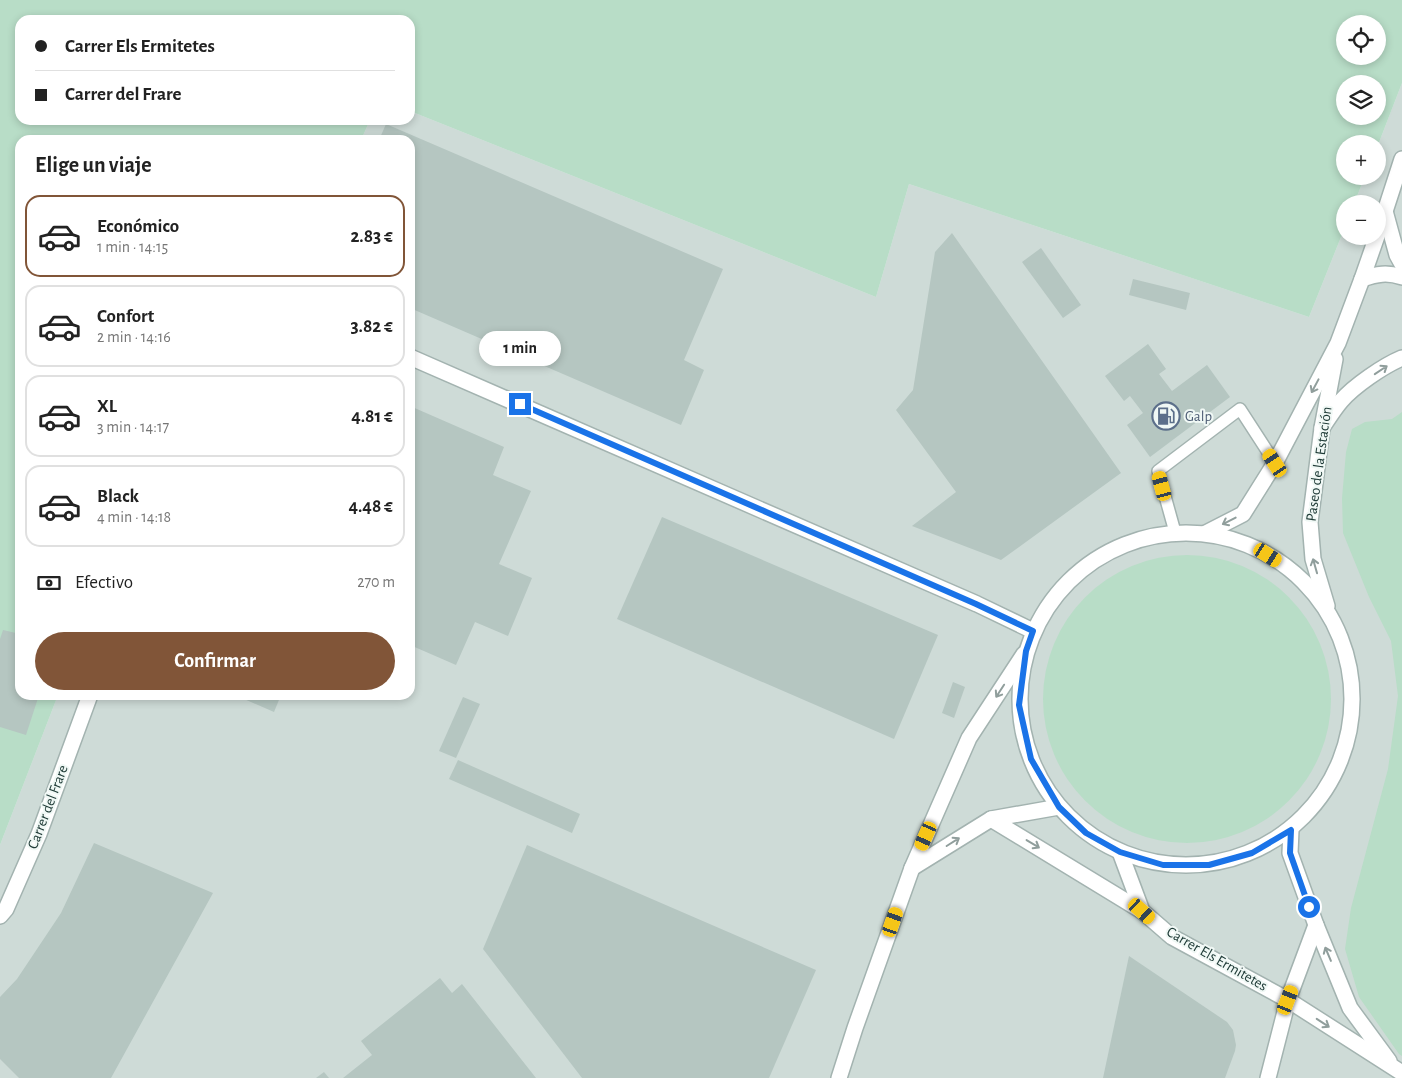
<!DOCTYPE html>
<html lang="es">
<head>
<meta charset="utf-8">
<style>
  :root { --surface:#fff; --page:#f6f6f6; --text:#222; --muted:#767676; --line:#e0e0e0; --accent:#815538 }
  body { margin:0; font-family:"Alegreya Sans",sans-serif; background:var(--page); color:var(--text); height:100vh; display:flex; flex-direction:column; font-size:19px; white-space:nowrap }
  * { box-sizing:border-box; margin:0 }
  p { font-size:16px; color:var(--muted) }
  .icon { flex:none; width:28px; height:28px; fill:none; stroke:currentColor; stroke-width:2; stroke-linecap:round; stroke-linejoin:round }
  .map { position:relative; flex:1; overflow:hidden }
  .side { position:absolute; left:15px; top:135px; width:400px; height:565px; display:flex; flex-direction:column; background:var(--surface); border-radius:15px; box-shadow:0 2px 8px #0003 }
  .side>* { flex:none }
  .banner { position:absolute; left:15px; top:15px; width:400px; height:110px; border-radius:15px; box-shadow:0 2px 8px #0003; display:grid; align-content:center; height:110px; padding:0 20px; background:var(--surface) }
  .controls { position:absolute; left:1336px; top:15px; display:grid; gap:10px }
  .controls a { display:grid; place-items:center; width:50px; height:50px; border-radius:50%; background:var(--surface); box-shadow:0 2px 8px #0003; font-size:25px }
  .end { position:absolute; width:22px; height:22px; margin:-11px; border:6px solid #1a73e8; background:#fff; box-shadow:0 0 0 2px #fff }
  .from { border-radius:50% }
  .bubble { position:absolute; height:35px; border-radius:18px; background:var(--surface); box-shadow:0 2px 8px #0003; font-size:16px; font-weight:600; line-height:35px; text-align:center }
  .car { position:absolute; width:15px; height:30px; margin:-15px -8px; border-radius:6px; box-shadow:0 0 4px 1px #0007; background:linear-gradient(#f5c518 24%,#345 0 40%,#f5c518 0 76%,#345 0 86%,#f5c518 0) }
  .banner b { display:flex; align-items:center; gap:18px; height:48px; font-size:19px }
  .banner b+b { border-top:1px solid var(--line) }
  .banner i { width:12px; height:12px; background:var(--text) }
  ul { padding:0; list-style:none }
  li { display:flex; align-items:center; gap:15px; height:82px; margin:0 10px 8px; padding:0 10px; border:2px solid var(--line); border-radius:15px }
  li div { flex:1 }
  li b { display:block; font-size:19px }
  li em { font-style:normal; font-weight:600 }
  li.current { border-color:var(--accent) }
  li>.icon { width:45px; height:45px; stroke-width:1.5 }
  h2 { padding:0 20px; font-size:22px; line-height:60px }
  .pay { display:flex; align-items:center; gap:12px; height:55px; padding:0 20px; font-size:19px }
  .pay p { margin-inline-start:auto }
  .button { display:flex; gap:10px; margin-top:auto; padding:10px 20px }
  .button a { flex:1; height:58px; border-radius:30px; background:var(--accent); color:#fff; font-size:20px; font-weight:600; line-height:58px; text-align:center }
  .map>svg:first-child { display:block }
</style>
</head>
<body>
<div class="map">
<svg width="1402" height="1078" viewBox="0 0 1402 1078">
  <rect width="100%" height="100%" fill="#e0ebe8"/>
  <path fill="#cedbd7" d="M1402,83V1078H0V845L58,695H410V140H361L370,120H410V111L876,297L909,184L1309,317L1345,227V236H1378V204H1354L1365,176H1378V145Z"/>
  <g fill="#b8ddc7" fill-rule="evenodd">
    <path d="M0,0H1402V83L1378,145V144H1345V176H1365L1354,204H1345V227L1309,317L909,184L876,297L410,111V20H20V120H370L361,140H20V695H58L0,845ZM1345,24H1378V56H1345ZM1345,84H1378V116H1345Z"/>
    <path d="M1402,412V1056L1399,1054L1359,997L1345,949L1351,908L1388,769L1398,696L1391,641L1369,597L1343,533L1342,498L1346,452L1352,429L1365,422L1392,419Z"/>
    <circle cx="1187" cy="699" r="144"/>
  </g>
  <g fill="#b5c6c1">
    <path d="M386,124L723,269L684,360L704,370L681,425L410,308V140H379Z"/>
    <path d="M952,233L1121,473L1001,560L912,526L956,492L896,410L913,390L935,252Z"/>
    <path d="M1041,248L1081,305L1063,318L1022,262Z"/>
    <path d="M1133,279L1190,293L1186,310L1129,295Z"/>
    <path d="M1148,344L1166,369L1159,374L1172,391L1207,365L1230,397L1150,457L1127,425L1143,413L1130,396L1124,401L1105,376Z"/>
    <path d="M410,406L504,447L493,475L531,491L499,564L532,578L508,636L475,622L456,665L410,645Z"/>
    <path d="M662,517L938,635L894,739L617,619Z"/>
    <path d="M3,630L20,634V695H39L26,735L0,727V639Z"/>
    <path d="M953,682L965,687L954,718L942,713Z"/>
    <path d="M235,695H281L274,712Z"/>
    <path d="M463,697L480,704L456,758L439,751Z"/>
    <path d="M458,760L580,814L572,833L449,779Z"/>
    <path d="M94,843L213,893L111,1078H19L0,1059V997L17,979L61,913Z"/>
    <path d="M527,845L816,970L769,1078H582L483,949Z"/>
    <path d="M1129,956L1227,1022L1233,1030L1236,1045L1235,1051L1225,1078H1103Z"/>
    <path d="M440,978L452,993L462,984L536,1078H343L372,1055L361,1041Z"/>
    <path d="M324,1072L329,1078H316Z"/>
  </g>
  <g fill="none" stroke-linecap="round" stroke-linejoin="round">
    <g stroke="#a3b3b0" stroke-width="14">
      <path id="service" d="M1175,532L1158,471L1240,409L1275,463"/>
    </g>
    <g stroke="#a3b3b0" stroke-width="18">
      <g id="minor">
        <path d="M1385,211L1397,255L1402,264"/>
        <path d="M1362,279C1377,274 1387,272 1402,277"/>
        <path d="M410,357L977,604L1033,631"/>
        <path d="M1322,428C1328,419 1334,409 1341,401C1354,386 1383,366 1402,358"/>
        <path d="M991,819L1142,911"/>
        <path d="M1291,830L1290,853L1316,925L1350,1008L1389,1061"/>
        <path d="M1120,852L1142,911L1172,937L1288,1000L1402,1073"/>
        <path d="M0,916L6,909L39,834L90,695"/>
        <path d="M1268,1078L1288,1000L1316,925"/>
      </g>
    </g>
    <g stroke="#a3b3b0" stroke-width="18">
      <g id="tertiary">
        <path d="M1378,233L1402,159"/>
        <circle cx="1186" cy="699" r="166"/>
        <path d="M1206,533L1243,514L1275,463L1338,343L1362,279L1377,236"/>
        <path d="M1327,606L1313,559L1310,522L1322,428L1335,359"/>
        <path d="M912,868L991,819L1059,807"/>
        <path d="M839,1078L855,1028L912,868L969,738L1024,654"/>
      </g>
    </g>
    <use href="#service" stroke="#fff" stroke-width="11"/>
    <use href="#minor" stroke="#fff" stroke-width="15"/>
    <use href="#tertiary" stroke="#fff" stroke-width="15"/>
  </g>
  <defs><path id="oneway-shaft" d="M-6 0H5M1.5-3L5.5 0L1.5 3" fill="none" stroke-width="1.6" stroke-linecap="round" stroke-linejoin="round" transform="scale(1.25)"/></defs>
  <g stroke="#909e9c">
    <use href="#oneway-shaft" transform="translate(1381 370) rotate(-34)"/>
    <use href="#oneway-shaft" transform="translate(1315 386) rotate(118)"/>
    <use href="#oneway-shaft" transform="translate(1229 521) rotate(153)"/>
    <use href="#oneway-shaft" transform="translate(1315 566) rotate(-106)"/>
    <use href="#oneway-shaft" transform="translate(1000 691) rotate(123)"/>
    <use href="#oneway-shaft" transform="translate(953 842) rotate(-32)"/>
    <use href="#oneway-shaft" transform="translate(1033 844) rotate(31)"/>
    <use href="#oneway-shaft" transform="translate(1328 954) rotate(-113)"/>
    <use href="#oneway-shaft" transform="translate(1323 1023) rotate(33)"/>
  </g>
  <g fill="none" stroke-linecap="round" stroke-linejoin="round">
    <path stroke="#1a73e8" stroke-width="6" d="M520,404L976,604L1033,631L1026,651L1019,705L1031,759L1059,807L1086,833L1120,852L1163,865H1209L1252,853L1291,830L1290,853L1309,907"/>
  </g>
  <defs>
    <g id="fuel-ring" transform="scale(1.4375)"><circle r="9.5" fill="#f0f8f5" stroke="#5c6f8a" stroke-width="1.5"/><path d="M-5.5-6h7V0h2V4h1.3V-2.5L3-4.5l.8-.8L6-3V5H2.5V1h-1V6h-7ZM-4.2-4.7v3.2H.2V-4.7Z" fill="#5c6f8a"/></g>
  </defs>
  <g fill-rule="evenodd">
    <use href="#fuel-ring" x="1166" y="416"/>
  </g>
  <g text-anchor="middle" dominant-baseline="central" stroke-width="4" stroke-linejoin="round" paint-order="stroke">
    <g font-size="15" fill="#4e5e75" stroke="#f0f8f5" text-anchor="start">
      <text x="1185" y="416">Galp</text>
    </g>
    <g font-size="15" fill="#203c38" stroke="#f0f8f5">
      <text transform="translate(1319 464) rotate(-82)">Paseo de la Estación</text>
      <text transform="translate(48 807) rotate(-69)">Carrer del Frare</text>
      <text transform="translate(1217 959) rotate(30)">Carrer Els Ermitetes</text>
    </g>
  </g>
</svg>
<div class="controls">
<a><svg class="icon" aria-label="locate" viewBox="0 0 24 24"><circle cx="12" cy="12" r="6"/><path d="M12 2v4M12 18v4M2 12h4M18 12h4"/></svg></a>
<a><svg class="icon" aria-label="layers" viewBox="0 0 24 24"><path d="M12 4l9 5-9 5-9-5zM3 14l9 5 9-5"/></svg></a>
<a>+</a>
<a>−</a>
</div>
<i class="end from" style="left:1309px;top:907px"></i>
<i class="end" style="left:520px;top:404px"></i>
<div class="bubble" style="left:479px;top:331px;width:82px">1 min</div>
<i class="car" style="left:1275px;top:463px;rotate:327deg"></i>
<i class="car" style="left:1162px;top:486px;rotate:345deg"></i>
<i class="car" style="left:1268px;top:555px;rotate:123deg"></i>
<i class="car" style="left:926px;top:836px;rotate:204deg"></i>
<i class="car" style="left:1142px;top:911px;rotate:132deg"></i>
<i class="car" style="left:893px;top:922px;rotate:19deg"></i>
<i class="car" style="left:1288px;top:1000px;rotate:21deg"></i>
<div class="banner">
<b><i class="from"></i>Carrer Els Ermitetes</b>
<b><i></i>Carrer del Frare</b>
</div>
<section class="side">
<h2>Elige un viaje</h2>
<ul>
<li class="current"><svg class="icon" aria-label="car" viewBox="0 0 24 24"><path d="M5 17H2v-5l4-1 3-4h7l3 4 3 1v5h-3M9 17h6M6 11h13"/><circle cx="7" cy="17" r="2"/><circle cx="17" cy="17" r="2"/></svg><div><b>Económico</b><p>1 min · 14:15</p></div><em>2.83 €</em></li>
<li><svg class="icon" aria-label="car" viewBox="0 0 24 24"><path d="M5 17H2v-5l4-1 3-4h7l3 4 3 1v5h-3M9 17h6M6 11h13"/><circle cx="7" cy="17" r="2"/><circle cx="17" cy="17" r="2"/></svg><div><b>Confort</b><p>2 min · 14:16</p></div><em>3.82 €</em></li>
<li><svg class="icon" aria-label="car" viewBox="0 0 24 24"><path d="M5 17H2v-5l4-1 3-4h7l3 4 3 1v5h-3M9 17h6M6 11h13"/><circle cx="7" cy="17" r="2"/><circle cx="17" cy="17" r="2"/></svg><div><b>XL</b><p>3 min · 14:17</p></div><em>4.81 €</em></li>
<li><svg class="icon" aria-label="car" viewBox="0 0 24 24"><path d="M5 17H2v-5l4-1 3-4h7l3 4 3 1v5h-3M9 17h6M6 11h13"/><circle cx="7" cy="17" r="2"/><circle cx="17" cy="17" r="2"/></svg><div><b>Black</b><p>4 min · 14:18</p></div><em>4.48 €</em></li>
</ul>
<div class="pay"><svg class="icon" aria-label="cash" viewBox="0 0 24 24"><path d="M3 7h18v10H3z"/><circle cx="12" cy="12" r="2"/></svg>Efectivo<p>270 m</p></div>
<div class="button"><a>Confirmar</a></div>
</section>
</div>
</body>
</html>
